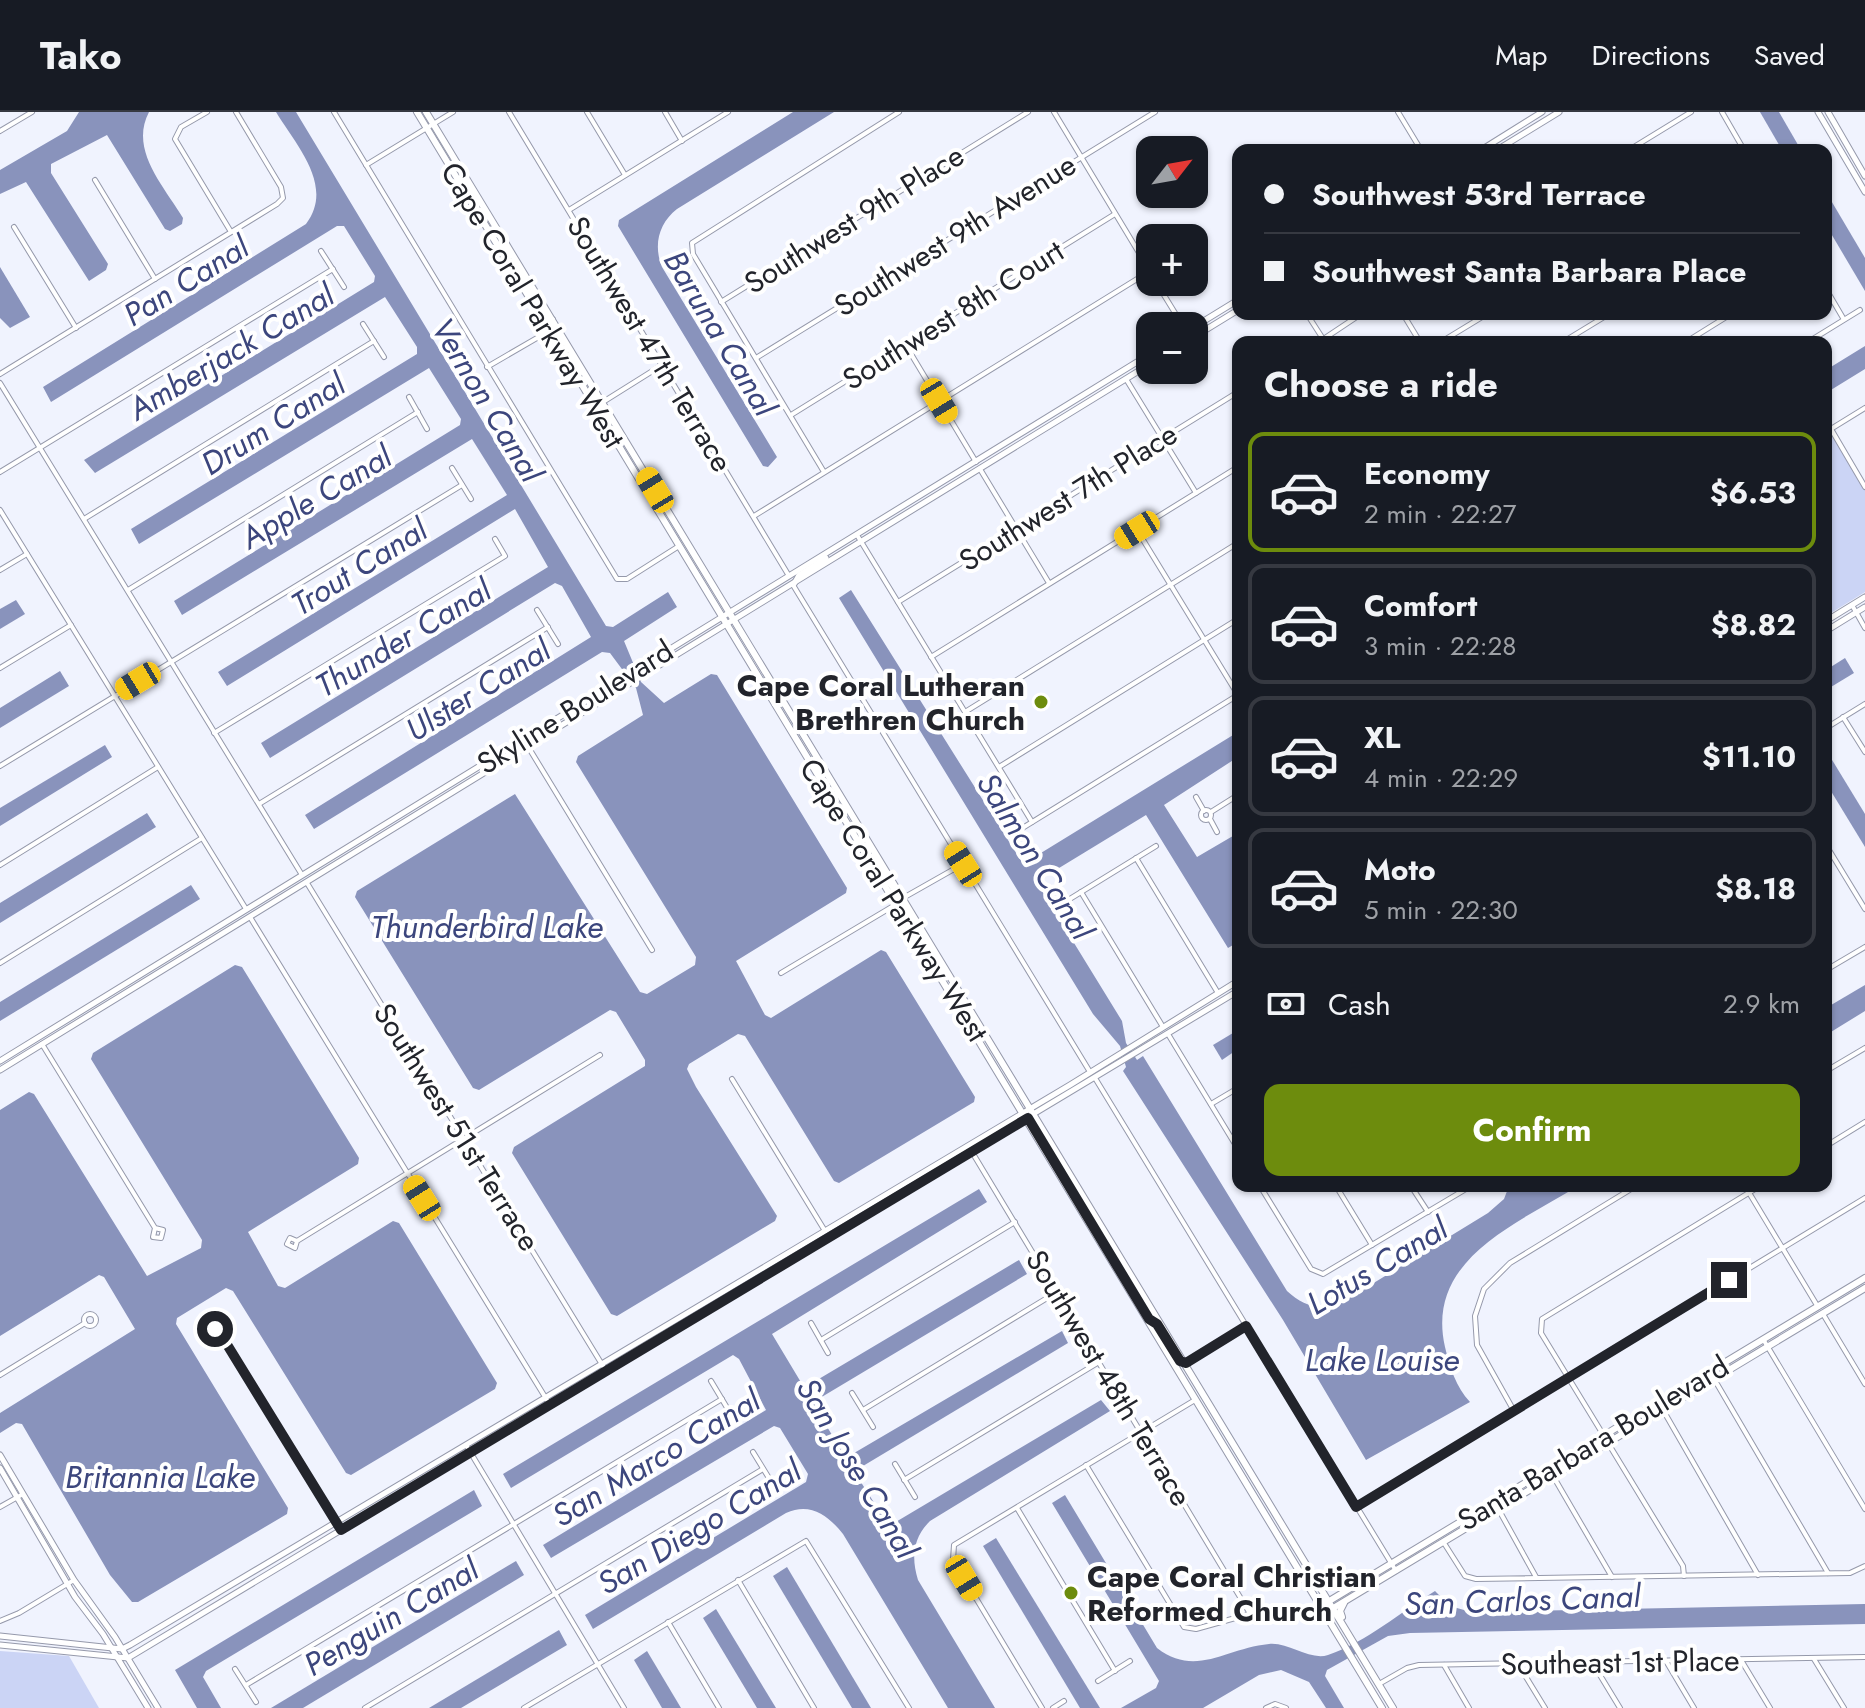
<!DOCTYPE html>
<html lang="en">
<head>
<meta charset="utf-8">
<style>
  :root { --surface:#171b24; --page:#242831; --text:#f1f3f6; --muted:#9ea1a6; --line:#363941; --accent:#6d8c0d }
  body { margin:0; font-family:Jost,sans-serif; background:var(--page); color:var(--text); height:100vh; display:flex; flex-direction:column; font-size:30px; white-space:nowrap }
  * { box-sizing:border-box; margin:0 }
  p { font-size:26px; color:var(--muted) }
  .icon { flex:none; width:44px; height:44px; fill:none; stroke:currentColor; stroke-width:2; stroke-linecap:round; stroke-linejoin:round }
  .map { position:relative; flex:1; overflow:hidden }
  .drawer { position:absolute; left:1232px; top:224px; width:600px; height:856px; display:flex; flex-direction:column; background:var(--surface); border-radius:16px; box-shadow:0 2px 6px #0004 }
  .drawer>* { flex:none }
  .guide { position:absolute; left:1232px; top:32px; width:600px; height:176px; border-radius:16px; box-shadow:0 2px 6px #0004; display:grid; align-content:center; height:176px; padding:0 32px; background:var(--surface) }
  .needle { width:52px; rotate:59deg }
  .fabs { position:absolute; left:1136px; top:24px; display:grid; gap:16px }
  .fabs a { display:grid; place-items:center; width:72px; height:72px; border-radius:16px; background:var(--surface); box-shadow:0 2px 6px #0004; font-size:40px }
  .end { position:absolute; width:36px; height:36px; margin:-18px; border:10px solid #22242b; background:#fff; box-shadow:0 0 0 4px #fff }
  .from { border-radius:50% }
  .car { position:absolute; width:24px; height:48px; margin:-24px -12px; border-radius:10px; box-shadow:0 0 6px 2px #0007; background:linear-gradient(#f5c518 24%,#345 0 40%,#f5c518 0 76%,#345 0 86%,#f5c518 0) }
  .guide b { display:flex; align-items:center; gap:28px; height:76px; font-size:30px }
  .guide b+b { border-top:2px solid var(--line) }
  .guide i { width:20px; height:20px; background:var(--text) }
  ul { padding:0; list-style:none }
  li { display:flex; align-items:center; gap:24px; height:120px; margin:0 16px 12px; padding:0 16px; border:4px solid var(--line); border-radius:16px }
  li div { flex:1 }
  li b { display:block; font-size:30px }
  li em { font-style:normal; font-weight:700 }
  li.on { border-color:var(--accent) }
  li>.icon { width:72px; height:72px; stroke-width:1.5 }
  h2 { padding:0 32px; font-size:36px; line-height:96px }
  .pay { display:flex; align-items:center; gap:20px; height:88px; padding:0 32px; font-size:30px }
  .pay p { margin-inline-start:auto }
  .cta { display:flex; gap:16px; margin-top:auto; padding:16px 32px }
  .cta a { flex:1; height:92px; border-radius:16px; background:var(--accent); color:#fff; font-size:32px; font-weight:700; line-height:92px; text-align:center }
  header { display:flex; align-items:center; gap:48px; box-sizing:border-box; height:112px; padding:0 40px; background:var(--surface); border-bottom:2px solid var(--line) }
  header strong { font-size:38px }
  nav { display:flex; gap:44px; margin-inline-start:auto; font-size:28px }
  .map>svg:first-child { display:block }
</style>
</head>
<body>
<header>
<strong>Tako</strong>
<nav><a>Map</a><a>Directions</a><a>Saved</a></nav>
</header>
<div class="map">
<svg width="1865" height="1596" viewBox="0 0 1865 1596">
  <rect width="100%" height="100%" fill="#f0f3fe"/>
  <g fill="#cbd4f5">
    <path d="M1831,317L1865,375V480L1826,504V320Z"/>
    <path d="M0,1539L69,1544L99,1596H0Z"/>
  </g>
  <g fill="#8993bc">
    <path d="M79,0H149C129,38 164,74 183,106L182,112L170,119L165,117L107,23L51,52V61L108,152L106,158L89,169L26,70L0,82V58L67,19Z"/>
    <path d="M276,0H296L606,514L613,515L668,480L677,495L624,529L641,570L664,591L711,562L717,563L847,776L846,781L736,849L765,903L771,906L881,838L886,840L975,985L974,990L839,1071L834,1069L745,924L738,922L689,952L687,957L696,975L777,1104L775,1109L617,1204L611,1202L512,1041L514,1035L645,954V948L616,900L610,898L479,978L473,976L355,785L357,779L515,682L640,880L647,882L695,853L696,845L576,650L578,644L643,603L636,576L610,541L602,540L314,717L305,703L591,525L562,474L555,471L270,646L261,631L548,455L515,397L227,574L218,560L507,383L472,327L182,503L174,489L460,313L461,307L429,256L139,432L131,417L417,242V235L385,185L95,361L84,348L374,170L375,164L344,114H337L51,290L43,275L306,112C335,74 296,33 276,0Z"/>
    <path d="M793,0H834L677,97C659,111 653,133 662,155L777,345L768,355L763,354L618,114L619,108Z"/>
    <path d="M1760,0H1779L1801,38H1782Z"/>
    <path d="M1826,80L1865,146V179L1826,113Z"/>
    <path d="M0,155L30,205L10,216L0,206Z"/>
    <path d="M1865,234V257L1826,281V258Z"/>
    <path d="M851,478L1023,752L1238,620V645L1164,693L1197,745L1238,721V830L1228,836L1146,703L1041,767L1039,774L1122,909L1126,931L1137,948L1143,944L1287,1179C1303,1194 1320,1199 1341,1191L1488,1101L1504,1087L1509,1074H1578C1517,1112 1425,1147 1445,1235C1450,1256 1456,1275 1470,1290L1366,1348L1283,1208L1123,959L1126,955L1120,934L1093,902L839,486Z"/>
    <path d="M16,488L25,502L0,517V497Z"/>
    <path d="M1845,546L1854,561L1826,578V558Z"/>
    <path d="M60,559L69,574L0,616V596Z"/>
    <path d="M105,633L112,645L0,714V696Z"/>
    <path d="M1826,638L1865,702V735L1826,671Z"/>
    <path d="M147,701L156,715L0,811V791Z"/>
    <path d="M191,773L200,787L0,909V890Z"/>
    <path d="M235,853L242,855L359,1046L358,1052L248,1120L278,1174L285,1176L393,1109L399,1111L497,1271L495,1277L351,1363L346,1361L233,1179L226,1176L177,1206L176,1212L288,1396L287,1402L138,1490H132L110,1463L22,1312L16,1311L0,1321V1301L135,1217L104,1165L99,1163L0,1224V998L29,980L34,982L147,1164L201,1136L202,1128L91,947L93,941Z"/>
    <path d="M1865,873V899L1826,923V896Z"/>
    <path d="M1238,918V937L1222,948L1213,933Z"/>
    <path d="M979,1077L987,1090L772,1222L802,1272L807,1274L1019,1148L1027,1162L815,1289V1295L843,1341L849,1344L1062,1219L1068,1231L858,1357L857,1364L889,1414L1101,1288L1110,1299L930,1409C913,1426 911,1445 918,1468L995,1596H948L843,1422C828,1403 810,1390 786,1401L593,1517L585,1503L806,1370L808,1362L780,1316L774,1314L551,1446L543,1433L766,1298L739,1247L733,1243L511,1376L503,1362Z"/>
    <path d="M474,1378L482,1394L206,1559L203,1565L221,1596H197L175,1558Z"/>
    <path d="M1065,1383L1157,1536C1196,1566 1226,1536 1269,1532C1289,1530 1310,1549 1328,1543C1368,1529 1399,1501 1435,1479L1450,1494L1471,1500L1865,1492V1512L1410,1521L1388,1524L1327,1558L1325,1564L1344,1596H1326L1309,1570L1281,1558L1259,1563L1203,1596H1121L1156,1576L1159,1569L1052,1391Z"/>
    <path d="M996,1426L1100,1596H1080L983,1434Z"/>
    <path d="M516,1449L524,1463L303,1596H271Z"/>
    <path d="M787,1455L871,1596H852L773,1464Z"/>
    <path d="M716,1497L776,1596H757L703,1506Z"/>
    <path d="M559,1518L567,1533L461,1596H429Z"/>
    <path d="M647,1539L681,1596H662L634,1548Z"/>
  </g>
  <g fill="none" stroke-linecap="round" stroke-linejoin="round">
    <g stroke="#9599ab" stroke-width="6">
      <g id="minor">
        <path d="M207,0L181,15L175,27L231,120"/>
        <path d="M334,0L617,467H627L679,434"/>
        <path d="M509,0L789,464"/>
        <path d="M587,0L625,63"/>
        <path d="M665,0L682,29"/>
        <path d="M1054,0L1150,159"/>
        <path d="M1398,0L1421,38"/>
        <path d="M1722,0L1744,38"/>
        <path d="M0,19L32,0"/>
        <path d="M1629,38L1691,0"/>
        <path d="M366,53L453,0"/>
        <path d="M95,68L155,167"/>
        <path d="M569,98L728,0"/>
        <path d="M14,115L76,216"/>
        <path d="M321,139L344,175"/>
        <path d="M1156,170L1183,214"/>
        <path d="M1826,177L1843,206"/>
        <path d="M721,190L1028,0"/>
        <path d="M1307,202L1325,230"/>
        <path d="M1403,202L1420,230"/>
        <path d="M363,212L384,245"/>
        <path d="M1319,230L1361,202"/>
        <path d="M1441,230L1487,202"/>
        <path d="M1563,230L1609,202"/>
        <path d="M1686,230L1731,202"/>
        <path d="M1808,230L1860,198"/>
        <path d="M905,232L976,350"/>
        <path d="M756,246L1155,0"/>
        <path d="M487,255L549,219"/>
        <path d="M0,262L277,92L283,86L281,75L236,0"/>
        <path d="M1126,267L1196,381"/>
        <path d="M0,271L302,763"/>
        <path d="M409,285L427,317"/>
        <path d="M603,290L662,253"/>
        <path d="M791,303L1115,102"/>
        <path d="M1831,317L1865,375"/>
        <path d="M1826,320L1865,296"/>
        <path d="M452,356L471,387"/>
        <path d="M980,357L1049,471"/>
        <path d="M0,360L333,157"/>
        <path d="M824,360L693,142L692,131L899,0"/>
        <path d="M0,398L246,797"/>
        <path d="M754,404L1150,159"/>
        <path d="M84,407L374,229"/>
        <path d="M1137,418L1238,583"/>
        <path d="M857,423L1032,710"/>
        <path d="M0,458L27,442"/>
        <path d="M793,473L1090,960"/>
        <path d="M128,478L418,300"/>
        <path d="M898,490L1238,280"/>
        <path d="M1852,493L1865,516"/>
        <path d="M537,498L558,532"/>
        <path d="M931,545L1238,355"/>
        <path d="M0,556L71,513"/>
        <path d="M965,600L1238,431"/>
        <path d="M1843,605L1865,640"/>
        <path d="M1826,616L1865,592"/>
        <path d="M214,621L505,444L495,427"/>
        <path d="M524,628L652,838"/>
        <path d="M0,654L462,373"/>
        <path d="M999,655L1238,507"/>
        <path d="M1196,685L1204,699"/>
        <path d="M259,692L548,515"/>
        <circle cx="1206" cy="703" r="5"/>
        <path d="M1211,700L1238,683"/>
        <path d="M1210,707L1217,720"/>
        <path d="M1016,720L1238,583"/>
        <path d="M1826,733L1865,797"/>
        <path d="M1136,746L1218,881"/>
        <path d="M0,753L158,655"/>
        <path d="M307,771L606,1259"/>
        <path d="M1081,780L1163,915"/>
        <path d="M903,786L963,752"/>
        <path d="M1060,793L1156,734"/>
        <path d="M250,805L550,1293"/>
        <path d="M0,851L202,726"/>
        <path d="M1826,858L1865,835"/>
        <path d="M781,861L895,793"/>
        <path d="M1168,922L1238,1037"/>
        <path d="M42,932L155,1116L163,1118L161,1126L153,1125L155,1116"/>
        <path d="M1826,959L1865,936"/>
        <path d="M1095,966L1396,1459"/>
        <path d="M732,967L825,1119"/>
        <path d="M1211,992L1238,976"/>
        <path d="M1826,1034L1865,1010"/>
        <path d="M972,1040L1249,1500"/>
        <path d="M1260,1074L1311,1157L1323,1162L1471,1074"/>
        <path d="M1336,1074L1372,1133"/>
        <path d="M1411,1074L1428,1100"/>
        <path d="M1745,1074L1818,1195"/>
        <path d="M297,1129L290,1126L287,1132L295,1136L297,1129L600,943"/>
        <path d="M1823,1202L1865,1272"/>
        <circle cx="90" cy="1208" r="6"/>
        <path d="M811,1211L828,1241"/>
        <path d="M223,1226L214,1224L217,1215L225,1218L223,1226L341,1418"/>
        <path d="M1763,1227L1865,1397"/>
        <path d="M821,1228L1015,1110"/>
        <path d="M1187,1250L1246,1214"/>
        <path d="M1710,1260L1828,1461"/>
        <path d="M0,1263L85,1211"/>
        <path d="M711,1269L732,1304"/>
        <path d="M852,1281L873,1315"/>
        <path d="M1659,1291L1758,1463"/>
        <path d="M863,1298L1057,1180"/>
        <path d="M1514,1299L1477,1233L1475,1204L1484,1177L1510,1151L1636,1074"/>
        <path d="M1604,1324L1541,1221L1542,1207L1760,1074"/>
        <path d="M1608,1331L1683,1454L1684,1464"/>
        <path d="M466,1333L624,1596"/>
        <path d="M753,1340L772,1371"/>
        <path d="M895,1352L915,1385"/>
        <path d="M1086,1353L1184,1515L1196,1517L1264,1498L1311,1503"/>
        <path d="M1549,1357L1612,1465"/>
        <path d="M904,1368L1099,1250"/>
        <path d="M1495,1391L1536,1465"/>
        <path d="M0,1395L23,1382"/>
        <path d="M1356,1395L1865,1086"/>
        <path d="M1017,1396L1115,1559"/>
        <path d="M1444,1431L1465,1464L1476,1467L1850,1461L1865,1454"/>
        <path d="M738,1468L814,1596"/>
        <path d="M0,1509L19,1501L74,1468"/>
        <path d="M668,1510L719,1596"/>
        <path d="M1814,1547L1844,1596"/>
        <path d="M1741,1548L1770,1596"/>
        <path d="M1666,1549L1694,1596"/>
        <path d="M1592,1550L1620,1596"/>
        <path d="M1518,1552L1545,1596"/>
        <path d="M1444,1553L1469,1596"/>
        <path d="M235,1557L256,1590"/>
        <path d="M1098,1569L1130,1549"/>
        <path d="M1379,1572L1407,1556L1419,1553L1865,1545"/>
        <path d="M246,1573L722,1287"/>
        <path d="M365,1596L763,1357"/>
        <path d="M524,1596L806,1429L909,1596"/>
        <path d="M1042,1596L953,1448L954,1433L1195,1288"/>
        <path d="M1053,1596L1064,1589"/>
        <path d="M1266,1596L1275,1592L1286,1596"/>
      </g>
    </g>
    <g stroke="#9599ab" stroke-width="7">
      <g id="tertiary">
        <path d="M1818,0L1865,80"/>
        <path d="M1828,0L1865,64"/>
        <path d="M1481,38L1542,0"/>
        <path d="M1497,38L1559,0"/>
        <path d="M1194,215L1238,188"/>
        <path d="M1194,225L1238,198"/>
        <path d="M794,472L799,463L826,446"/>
        <path d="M1826,509L1865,485"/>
        <path d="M1826,519L1865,495"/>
        <path d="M0,949L1150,242"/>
        <path d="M0,958L1150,252"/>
        <path d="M0,1343L74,1468L115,1525L158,1596"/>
        <path d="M0,1356L75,1485L103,1522L148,1596"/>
        <path d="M0,1524L122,1537L130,1533L1070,973L1238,869"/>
        <path d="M0,1533L128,1546L1238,879"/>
      </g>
    </g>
    <g stroke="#9599ab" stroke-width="8">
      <g id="secondary">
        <path d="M1321,1494L1865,1166"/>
        <path d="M1330,1498L1865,1176"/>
      </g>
    </g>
    <g stroke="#9599ab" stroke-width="8">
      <g id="primary">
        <path d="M417,0C738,532 1061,1063 1382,1596"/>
        <path d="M426,0L1393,1596"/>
        <path d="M520,167L547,207L552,208"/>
        <path d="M867,741L900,785"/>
        <path d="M895,793C913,798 919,829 934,841"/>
        <path d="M1152,1209L1180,1249L1186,1251"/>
        <path d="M1342,1505L1340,1499L1344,1491"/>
      </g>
    </g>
    <use href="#minor" stroke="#fff" stroke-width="4"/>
    <use href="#tertiary" stroke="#fff" stroke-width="5"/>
    <use href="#secondary" stroke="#fff" stroke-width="6"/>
    <use href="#primary" stroke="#fff" stroke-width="6"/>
  </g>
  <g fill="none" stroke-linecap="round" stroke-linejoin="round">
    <path stroke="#22242b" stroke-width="10" d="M215,1217L214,1224L223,1226L341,1418L1028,1006L1149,1207L1157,1212L1180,1249L1186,1251L1246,1214L1356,1395L1729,1168"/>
  </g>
  <g fill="#6d8c0d" stroke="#fff" stroke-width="3">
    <circle cx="1041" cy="590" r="8"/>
    <circle cx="1071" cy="1481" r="8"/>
  </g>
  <g text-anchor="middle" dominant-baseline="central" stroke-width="8" stroke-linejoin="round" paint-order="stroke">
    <g font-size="30" fill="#22242b" stroke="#fff">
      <text transform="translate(854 107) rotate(-32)">Southwest 9th Place</text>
      <text transform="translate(955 123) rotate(-32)">Southwest 9th Avenue</text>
      <text transform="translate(533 193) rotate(59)">Cape Coral Parkway West</text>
      <text transform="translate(953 203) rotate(-32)">Southwest 8th Court</text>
      <text transform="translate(650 232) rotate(59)">Southwest 47th Terrace</text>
      <text transform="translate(1068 385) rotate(-32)">Southwest 7th Place</text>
      <text transform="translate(575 595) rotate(-32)">Skyline Boulevard</text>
      <text transform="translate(894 788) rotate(58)">Cape Coral Parkway West</text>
      <text transform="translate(457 1015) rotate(58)">Southwest 51st Terrace</text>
      <text transform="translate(1109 1266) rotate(59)">Southwest 48th Terrace</text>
      <text transform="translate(1593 1331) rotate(-31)">Santa Barbara Boulevard</text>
      <text transform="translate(1620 1550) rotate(-1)">Southeast 1st Place</text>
    </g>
    <g font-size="30" font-weight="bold" fill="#22242b" stroke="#fff" text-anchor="end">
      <text x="1025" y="573">Cape Coral Lutheran<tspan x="1025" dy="34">Brethren Church</tspan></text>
      <text x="1087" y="1464" text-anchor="start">Cape Coral Christian<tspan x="1087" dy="34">Reformed Church</tspan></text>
    </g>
    <g font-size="32" font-style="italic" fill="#3c467d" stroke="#fff">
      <text transform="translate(186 169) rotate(-32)">Pan Canal</text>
      <text transform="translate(720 221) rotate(59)">Baruna Canal</text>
      <text transform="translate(231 240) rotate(-31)">Amberjack Canal</text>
      <text transform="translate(487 288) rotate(59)">Vernon Canal</text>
      <text transform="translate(273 312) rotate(-32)">Drum Canal</text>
      <text transform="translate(316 385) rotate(-31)">Apple Canal</text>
      <text transform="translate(359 455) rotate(-32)">Trout Canal</text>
      <text transform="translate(403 526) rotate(-31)">Thunder Canal</text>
      <text transform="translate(478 578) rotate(-32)">Ulster Canal</text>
      <text transform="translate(1035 744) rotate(58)">Salmon Canal</text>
      <text x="487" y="815">Thunderbird Lake</text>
      <text transform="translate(1377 1154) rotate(-31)">Lotus Canal</text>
      <text x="1382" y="1248">Lake Louise</text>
      <text transform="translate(656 1346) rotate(-31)">San Marco Canal</text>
      <text transform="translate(857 1356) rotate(59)">San Jose Canal</text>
      <text x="160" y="1365">Britannia Lake</text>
      <text transform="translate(699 1415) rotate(-31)">San Diego Canal</text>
      <text transform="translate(1522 1488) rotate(-2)">San Carlos Canal</text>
      <text transform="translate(391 1505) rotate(-31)">Penguin Canal</text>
    </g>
  </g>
</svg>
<div class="fabs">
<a><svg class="needle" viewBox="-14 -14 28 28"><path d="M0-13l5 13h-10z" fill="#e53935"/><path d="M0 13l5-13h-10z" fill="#9ea1a6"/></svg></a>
<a>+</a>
<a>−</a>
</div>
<i class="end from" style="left:215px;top:1217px"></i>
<i class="end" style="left:1729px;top:1168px"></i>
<i class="car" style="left:939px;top:289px;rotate:149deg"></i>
<i class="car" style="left:655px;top:378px;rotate:329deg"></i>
<i class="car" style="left:1137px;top:418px;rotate:238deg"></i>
<i class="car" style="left:138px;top:569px;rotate:239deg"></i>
<i class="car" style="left:963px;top:752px;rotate:328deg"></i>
<i class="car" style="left:422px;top:1086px;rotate:328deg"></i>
<i class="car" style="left:964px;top:1466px;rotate:149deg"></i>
<div class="guide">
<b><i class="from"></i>Southwest 53rd Terrace</b>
<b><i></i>Southwest Santa Barbara Place</b>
</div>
<section class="drawer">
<h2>Choose a ride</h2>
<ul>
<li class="on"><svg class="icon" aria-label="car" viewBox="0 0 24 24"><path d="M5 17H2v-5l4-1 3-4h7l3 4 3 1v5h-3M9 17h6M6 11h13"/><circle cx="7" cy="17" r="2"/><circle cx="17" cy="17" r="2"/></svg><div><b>Economy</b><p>2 min · 22:27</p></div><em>$6.53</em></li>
<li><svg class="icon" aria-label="car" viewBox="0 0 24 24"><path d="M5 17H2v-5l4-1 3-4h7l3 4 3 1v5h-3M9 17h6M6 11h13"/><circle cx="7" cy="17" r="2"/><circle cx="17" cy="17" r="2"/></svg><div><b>Comfort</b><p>3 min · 22:28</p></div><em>$8.82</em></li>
<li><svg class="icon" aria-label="car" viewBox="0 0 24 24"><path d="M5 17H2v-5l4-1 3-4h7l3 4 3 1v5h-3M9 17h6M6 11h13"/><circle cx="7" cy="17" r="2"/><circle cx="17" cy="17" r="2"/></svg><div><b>XL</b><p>4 min · 22:29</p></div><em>$11.10</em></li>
<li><svg class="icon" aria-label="car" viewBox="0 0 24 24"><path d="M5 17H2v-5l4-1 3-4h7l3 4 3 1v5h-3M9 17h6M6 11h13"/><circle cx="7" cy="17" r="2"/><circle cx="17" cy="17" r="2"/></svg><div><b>Moto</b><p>5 min · 22:30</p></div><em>$8.18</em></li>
</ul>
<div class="pay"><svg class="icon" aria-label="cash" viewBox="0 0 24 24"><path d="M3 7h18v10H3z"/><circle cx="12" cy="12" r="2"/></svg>Cash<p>2.9 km</p></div>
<div class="cta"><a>Confirm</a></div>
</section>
</div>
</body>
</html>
